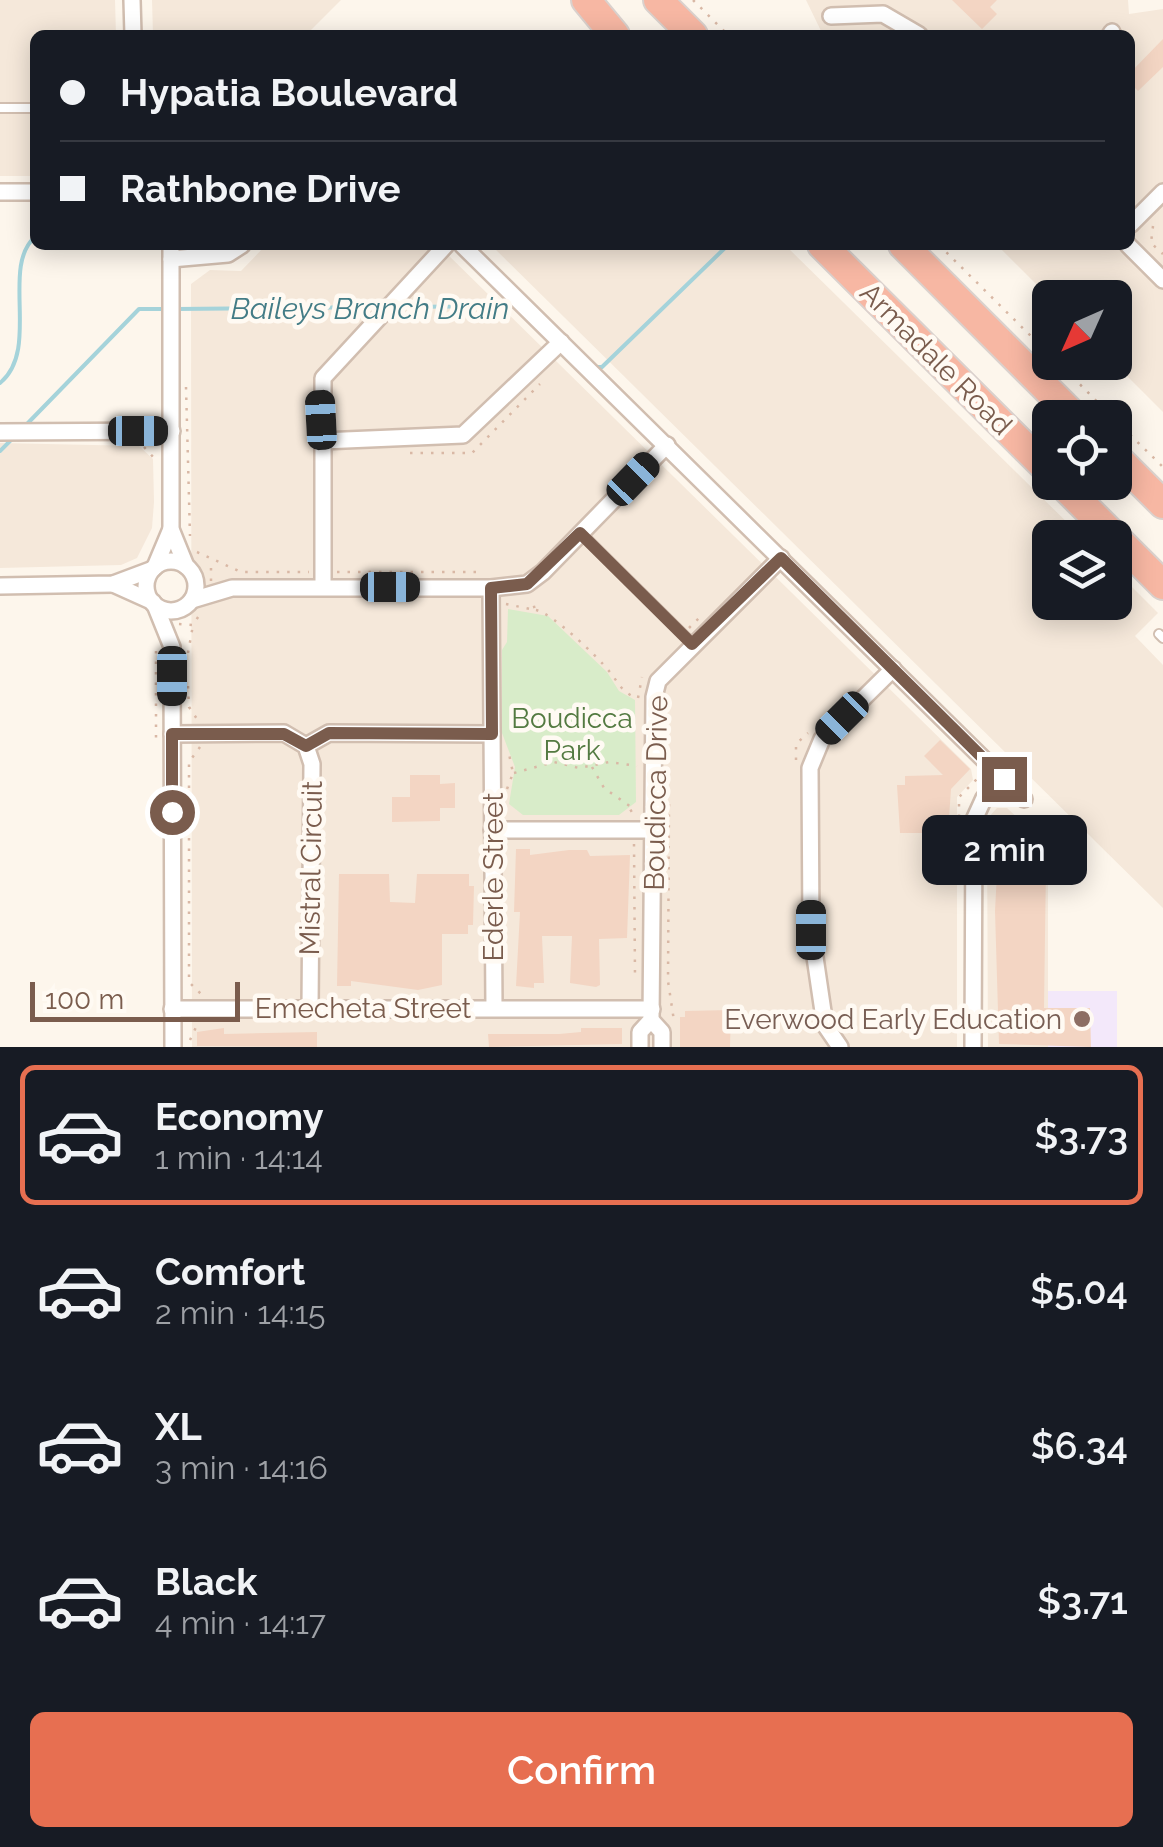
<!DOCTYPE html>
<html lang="en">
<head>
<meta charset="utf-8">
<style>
  :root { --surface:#171b24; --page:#20242c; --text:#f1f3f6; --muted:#9ea1a6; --line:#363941; --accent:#e76f51 }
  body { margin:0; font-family:Raleway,sans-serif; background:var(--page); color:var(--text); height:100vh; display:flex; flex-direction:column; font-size:38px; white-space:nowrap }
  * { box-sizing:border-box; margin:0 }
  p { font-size:32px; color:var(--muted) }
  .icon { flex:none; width:55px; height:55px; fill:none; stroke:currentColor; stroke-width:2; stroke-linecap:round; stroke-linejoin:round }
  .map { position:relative; height:1047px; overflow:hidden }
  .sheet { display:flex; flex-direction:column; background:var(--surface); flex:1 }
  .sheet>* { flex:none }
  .guide { position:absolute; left:30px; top:30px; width:1105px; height:220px; border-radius:15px; box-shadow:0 5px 25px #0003; display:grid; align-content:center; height:220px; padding:0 30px; background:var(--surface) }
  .needle { width:65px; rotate:225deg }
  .controls { position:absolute; left:1032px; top:280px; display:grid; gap:20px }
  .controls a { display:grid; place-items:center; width:100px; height:100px; border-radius:15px; background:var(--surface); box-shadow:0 5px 25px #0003; font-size:50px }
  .scale { position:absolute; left:30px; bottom:25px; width:210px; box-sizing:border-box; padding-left:10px; border:5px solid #7a5c4d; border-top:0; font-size:28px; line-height:35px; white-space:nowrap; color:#7a5c4d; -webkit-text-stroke:8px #fffaf3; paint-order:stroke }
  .end { position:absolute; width:45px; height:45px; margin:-22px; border:12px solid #7a5c4d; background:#fff; box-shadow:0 0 0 5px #fff }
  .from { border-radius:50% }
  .bubble { position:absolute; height:70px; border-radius:15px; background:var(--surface); box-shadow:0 5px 25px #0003; font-size:32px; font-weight:600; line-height:70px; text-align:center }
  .car { position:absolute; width:30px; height:60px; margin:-30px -15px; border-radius:12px; box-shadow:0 0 8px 2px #0007; background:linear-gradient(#222 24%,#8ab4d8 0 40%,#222 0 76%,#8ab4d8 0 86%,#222 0) }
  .guide b { display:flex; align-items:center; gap:35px; height:95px; font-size:38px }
  .guide b+b { border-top:2px solid var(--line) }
  .guide i { width:25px; height:25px; background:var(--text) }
  ul { padding:18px 0 0; list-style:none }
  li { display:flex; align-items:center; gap:30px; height:140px; margin:0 20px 15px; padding:0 10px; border:5px solid transparent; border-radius:15px }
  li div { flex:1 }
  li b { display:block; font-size:38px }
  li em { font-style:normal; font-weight:600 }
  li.selected { border-color:var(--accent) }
  li>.icon { width:90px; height:90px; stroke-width:1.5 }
  .action { display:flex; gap:20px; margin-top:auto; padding:20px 30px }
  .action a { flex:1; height:115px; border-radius:15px; background:var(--accent); color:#fff; font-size:40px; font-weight:600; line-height:115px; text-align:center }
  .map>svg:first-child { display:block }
</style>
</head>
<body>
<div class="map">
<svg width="1163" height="1047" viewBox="0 0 1163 1047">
  <rect width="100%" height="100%" fill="#fdf6ec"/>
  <g fill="#f5e8da">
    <path d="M0,0H115L116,35H35V176H0Z"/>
    <path d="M152,0H341L306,35H153Z"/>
    <path d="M806,0H1128L1129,14L1163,9V412L1114,363L1115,298H1050L997,245H1130V35H823Z"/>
    <path d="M266,245H438L971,769L973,780L957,797V1047H192L191,284L210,270L241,271Z"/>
    <path d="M491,245H785L1082,537L1050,538V602H1115V570L1158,613L1135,636L1163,665V908Z"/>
    <path d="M0,443L139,446L153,459L154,502L152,528L137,558L121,565L0,568Z"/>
    <path d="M997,808H1007L1048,846V1047H988L987,819Z"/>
  </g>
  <rect fill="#f3e8fa" x="1048" y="991" width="69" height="56"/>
  <path fill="#d8ecc9" d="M508,609L548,616L607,672L619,691L635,700L636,802L619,815H523L509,804L515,767L502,733V650L507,642Z"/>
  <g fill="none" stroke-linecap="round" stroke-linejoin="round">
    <g stroke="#a5d3da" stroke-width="4">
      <path d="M397,307L517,306"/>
      <path d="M177,309L382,307"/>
      <path d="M592,367H602L728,245"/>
      <path d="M0,383C41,350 0,267 35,237"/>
      <path d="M26,425L139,309H167"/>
      <path d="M0,451L12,439"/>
    </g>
  </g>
  <g fill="#f3d5c3">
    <path d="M952,0H997L990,7L997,14L982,29Z"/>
    <path d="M1163,39V67L1138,91L1130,83V73Z"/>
    <path d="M940,740L970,769L951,789L948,833H900L897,785H905V776L943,775L924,756Z"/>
    <path d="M410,775H440V784L455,783V808H440V821L392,822V797H410Z"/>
    <path d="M1000,815H1016V822H1022V835H1030V864H1046L1044,1008H1090L1091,1047L999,1044L995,911Z"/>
    <path d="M516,849H530V855L569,850H587L590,856L630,855L627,938L599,939L600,985L596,987L570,983L572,936H542L544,983H534V988L516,986L520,912H514Z"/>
    <path d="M339,874H389L390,902L415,903L417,874H469V886H474L473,925H468V934H442V985L418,990L351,981V986H337Z"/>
    <path d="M731,1010L730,1047H680V1017H685V1011Z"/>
    <path d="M224,1028V1034L317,1032V1047L197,1046V1032Z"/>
    <path d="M581,1028H622V1044L489,1047L488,1034H559L581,1032Z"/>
  </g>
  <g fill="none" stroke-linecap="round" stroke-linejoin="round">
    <g stroke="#d1beb0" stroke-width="12">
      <g id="lane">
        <path d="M0,108H35"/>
        <path d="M582,534L693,644"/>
        <path d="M1159,634L1163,638"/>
      </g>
    </g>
    <g stroke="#d1beb0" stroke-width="20">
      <g id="street">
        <path d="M132,0L133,35"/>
        <path d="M831,16L883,14L919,35"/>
        <path d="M1110,35L1112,32"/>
        <path d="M0,192H35"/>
        <path d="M1130,225L1163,192"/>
        <path d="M171,245V529L186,566"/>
        <path d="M462,245L1024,799"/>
        <path d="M1128,245L1163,280"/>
        <path d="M171,259L228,254L242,245"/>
        <path d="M0,432L172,431"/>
        <path d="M322,441L463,435L561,342"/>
        <circle cx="171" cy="586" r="25"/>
        <path d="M155,567L171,529"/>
        <path d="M113,584L153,602"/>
        <path d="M0,586L113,584L153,569"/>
        <path d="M323,586V378L446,245"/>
        <path d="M491,588L494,1008"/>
        <path d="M192,600L232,588H491L527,584L543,572L667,445"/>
        <path d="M155,605L172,647L173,1047"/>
        <path d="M172,734L284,733L306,746L312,764L310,1008"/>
        <path d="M306,746L329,733L492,734"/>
        <path d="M492,830H653"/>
        <path d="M172,1009H652"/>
        <path d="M651,1020L662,1032V1047"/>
        <path d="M640,1047V1032L651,1020L654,697L658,681L781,558"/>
        <path d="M840,1047L825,1025L811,930L810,768L822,739L893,669"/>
        <path d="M973,1047L974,820L984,798L1003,779"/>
      </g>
    </g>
    <g stroke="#dad1cd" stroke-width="32">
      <g id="highway">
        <path d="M586,0L615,35"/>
        <path d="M658,0L693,35"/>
        <path d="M822,245L1050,472"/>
        <path d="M903,245L1076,418"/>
        <path d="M1115,456L1163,504"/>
        <path d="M1060,482L1163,585"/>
      </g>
    </g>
    <g stroke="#d9b8a5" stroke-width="2.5" stroke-dasharray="2.5 8" stroke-linecap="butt">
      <path d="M693,0L728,35"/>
      <path d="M1153,226L1151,243L1163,254"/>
      <path d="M939,245L1050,355"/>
      <path d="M1058,362L1113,418"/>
      <path d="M186,387L190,536"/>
      <path d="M1115,420L1163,467"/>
      <path d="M144,447L155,459"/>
      <path d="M410,453H472L540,384"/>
      <path d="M197,552L241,572H309"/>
      <path d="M337,572H484"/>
      <path d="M211,581V562"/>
      <path d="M506,604L535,610L532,599"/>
      <path d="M536,610C553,614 597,656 609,671C619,683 621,692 637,698"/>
      <path d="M179,624L193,625L200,614"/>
      <path d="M689,628L701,616"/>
      <path d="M156,651V743"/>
      <path d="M188,653L193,625"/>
      <path d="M188,686L189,707L197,719"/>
      <path d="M638,698L642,677"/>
      <path d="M200,747L189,762V982L202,995"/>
      <path d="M796,760V744L808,733"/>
      <path d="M592,767L604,788L634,809L624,815"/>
      <path d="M514,773L554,762L579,768L609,762L637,766"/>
      <path d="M507,789L513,773L508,749"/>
      <path d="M669,804L668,981L674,1021"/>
      <path d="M959,817V797L977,779V772"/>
      <path d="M634,844L635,976"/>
      <path d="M190,1040L197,1025"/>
    </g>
    <use href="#lane" stroke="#fff" stroke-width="8"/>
    <use href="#street" stroke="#fff" stroke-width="15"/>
    <use href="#highway" stroke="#f7b7a3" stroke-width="28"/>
  </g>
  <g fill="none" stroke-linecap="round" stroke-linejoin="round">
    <path stroke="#7a5c4d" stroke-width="12" d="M172,812V734H284L306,746L329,733L492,734L491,588L527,584L580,533L692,644L781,558L1004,779"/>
  </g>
  <circle fill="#8d6e63" stroke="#fffaf3" stroke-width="4" cx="1082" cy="1019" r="10"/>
  <g text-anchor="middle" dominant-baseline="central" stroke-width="9" stroke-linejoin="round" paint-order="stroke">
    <g font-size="28" fill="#7a5c4d" stroke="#fffaf3">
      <text transform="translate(936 359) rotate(45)">Armadale Road</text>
      <text transform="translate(656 793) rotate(-89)">Boudicca Drive</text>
      <text transform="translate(311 868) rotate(-89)">Mistral Circuit</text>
      <text transform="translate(493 877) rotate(-90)">Ederle Street</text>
      <text x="363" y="1008">Emecheta Street</text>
    </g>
    <g font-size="28" fill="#537a41" stroke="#fffaf3">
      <text x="572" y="718">Boudicca<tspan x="572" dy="32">Park</tspan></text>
    </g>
    <g font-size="28" fill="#785e54" stroke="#fffaf3" text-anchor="end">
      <text x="1062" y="1019">Everwood Early Education</text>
    </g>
    <g font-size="30" font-style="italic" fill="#437c86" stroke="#fffaf3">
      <text x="370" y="308">Baileys Branch Drain</text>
    </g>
  </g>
</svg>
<div class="controls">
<a><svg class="needle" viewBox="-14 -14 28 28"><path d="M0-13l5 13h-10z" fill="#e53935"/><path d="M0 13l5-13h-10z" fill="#9ea1a6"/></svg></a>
<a><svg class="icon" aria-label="locate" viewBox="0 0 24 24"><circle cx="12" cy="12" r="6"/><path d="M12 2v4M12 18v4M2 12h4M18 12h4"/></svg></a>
<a><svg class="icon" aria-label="layers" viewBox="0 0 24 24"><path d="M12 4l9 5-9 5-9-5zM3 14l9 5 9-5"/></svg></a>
</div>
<div class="scale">100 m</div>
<i class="end from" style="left:172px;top:812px"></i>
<i class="end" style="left:1004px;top:779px"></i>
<div class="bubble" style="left:922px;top:815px;width:165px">2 min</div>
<i class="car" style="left:321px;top:420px;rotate:357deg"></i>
<i class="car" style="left:138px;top:431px;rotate:90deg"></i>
<i class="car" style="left:633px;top:479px;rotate:44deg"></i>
<i class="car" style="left:390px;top:587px;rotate:90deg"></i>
<i class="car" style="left:172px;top:676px;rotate:180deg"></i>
<i class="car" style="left:842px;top:718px;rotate:225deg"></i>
<i class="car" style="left:811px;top:930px;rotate:0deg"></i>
<div class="guide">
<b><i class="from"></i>Hypatia Boulevard</b>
<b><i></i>Rathbone Drive</b>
</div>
</div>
<section class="sheet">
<ul>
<li class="selected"><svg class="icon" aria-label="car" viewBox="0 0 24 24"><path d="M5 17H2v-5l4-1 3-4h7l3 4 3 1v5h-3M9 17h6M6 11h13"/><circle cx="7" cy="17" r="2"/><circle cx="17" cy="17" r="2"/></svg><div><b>Economy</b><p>1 min · 14:14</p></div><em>$3.73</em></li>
<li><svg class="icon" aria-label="car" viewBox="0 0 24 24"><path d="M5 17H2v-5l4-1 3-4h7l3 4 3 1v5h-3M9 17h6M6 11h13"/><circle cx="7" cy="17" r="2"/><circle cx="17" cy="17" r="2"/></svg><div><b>Comfort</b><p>2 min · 14:15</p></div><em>$5.04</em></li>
<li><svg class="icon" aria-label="car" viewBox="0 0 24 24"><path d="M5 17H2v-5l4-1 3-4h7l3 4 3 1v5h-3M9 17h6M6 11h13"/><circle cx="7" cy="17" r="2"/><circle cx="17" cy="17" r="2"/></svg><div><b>XL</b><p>3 min · 14:16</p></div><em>$6.34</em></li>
<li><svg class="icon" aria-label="car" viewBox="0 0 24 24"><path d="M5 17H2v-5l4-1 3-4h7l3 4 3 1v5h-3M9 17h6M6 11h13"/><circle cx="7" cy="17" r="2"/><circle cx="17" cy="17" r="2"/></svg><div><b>Black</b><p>4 min · 14:17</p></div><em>$3.71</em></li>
</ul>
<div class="action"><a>Confirm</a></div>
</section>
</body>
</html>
